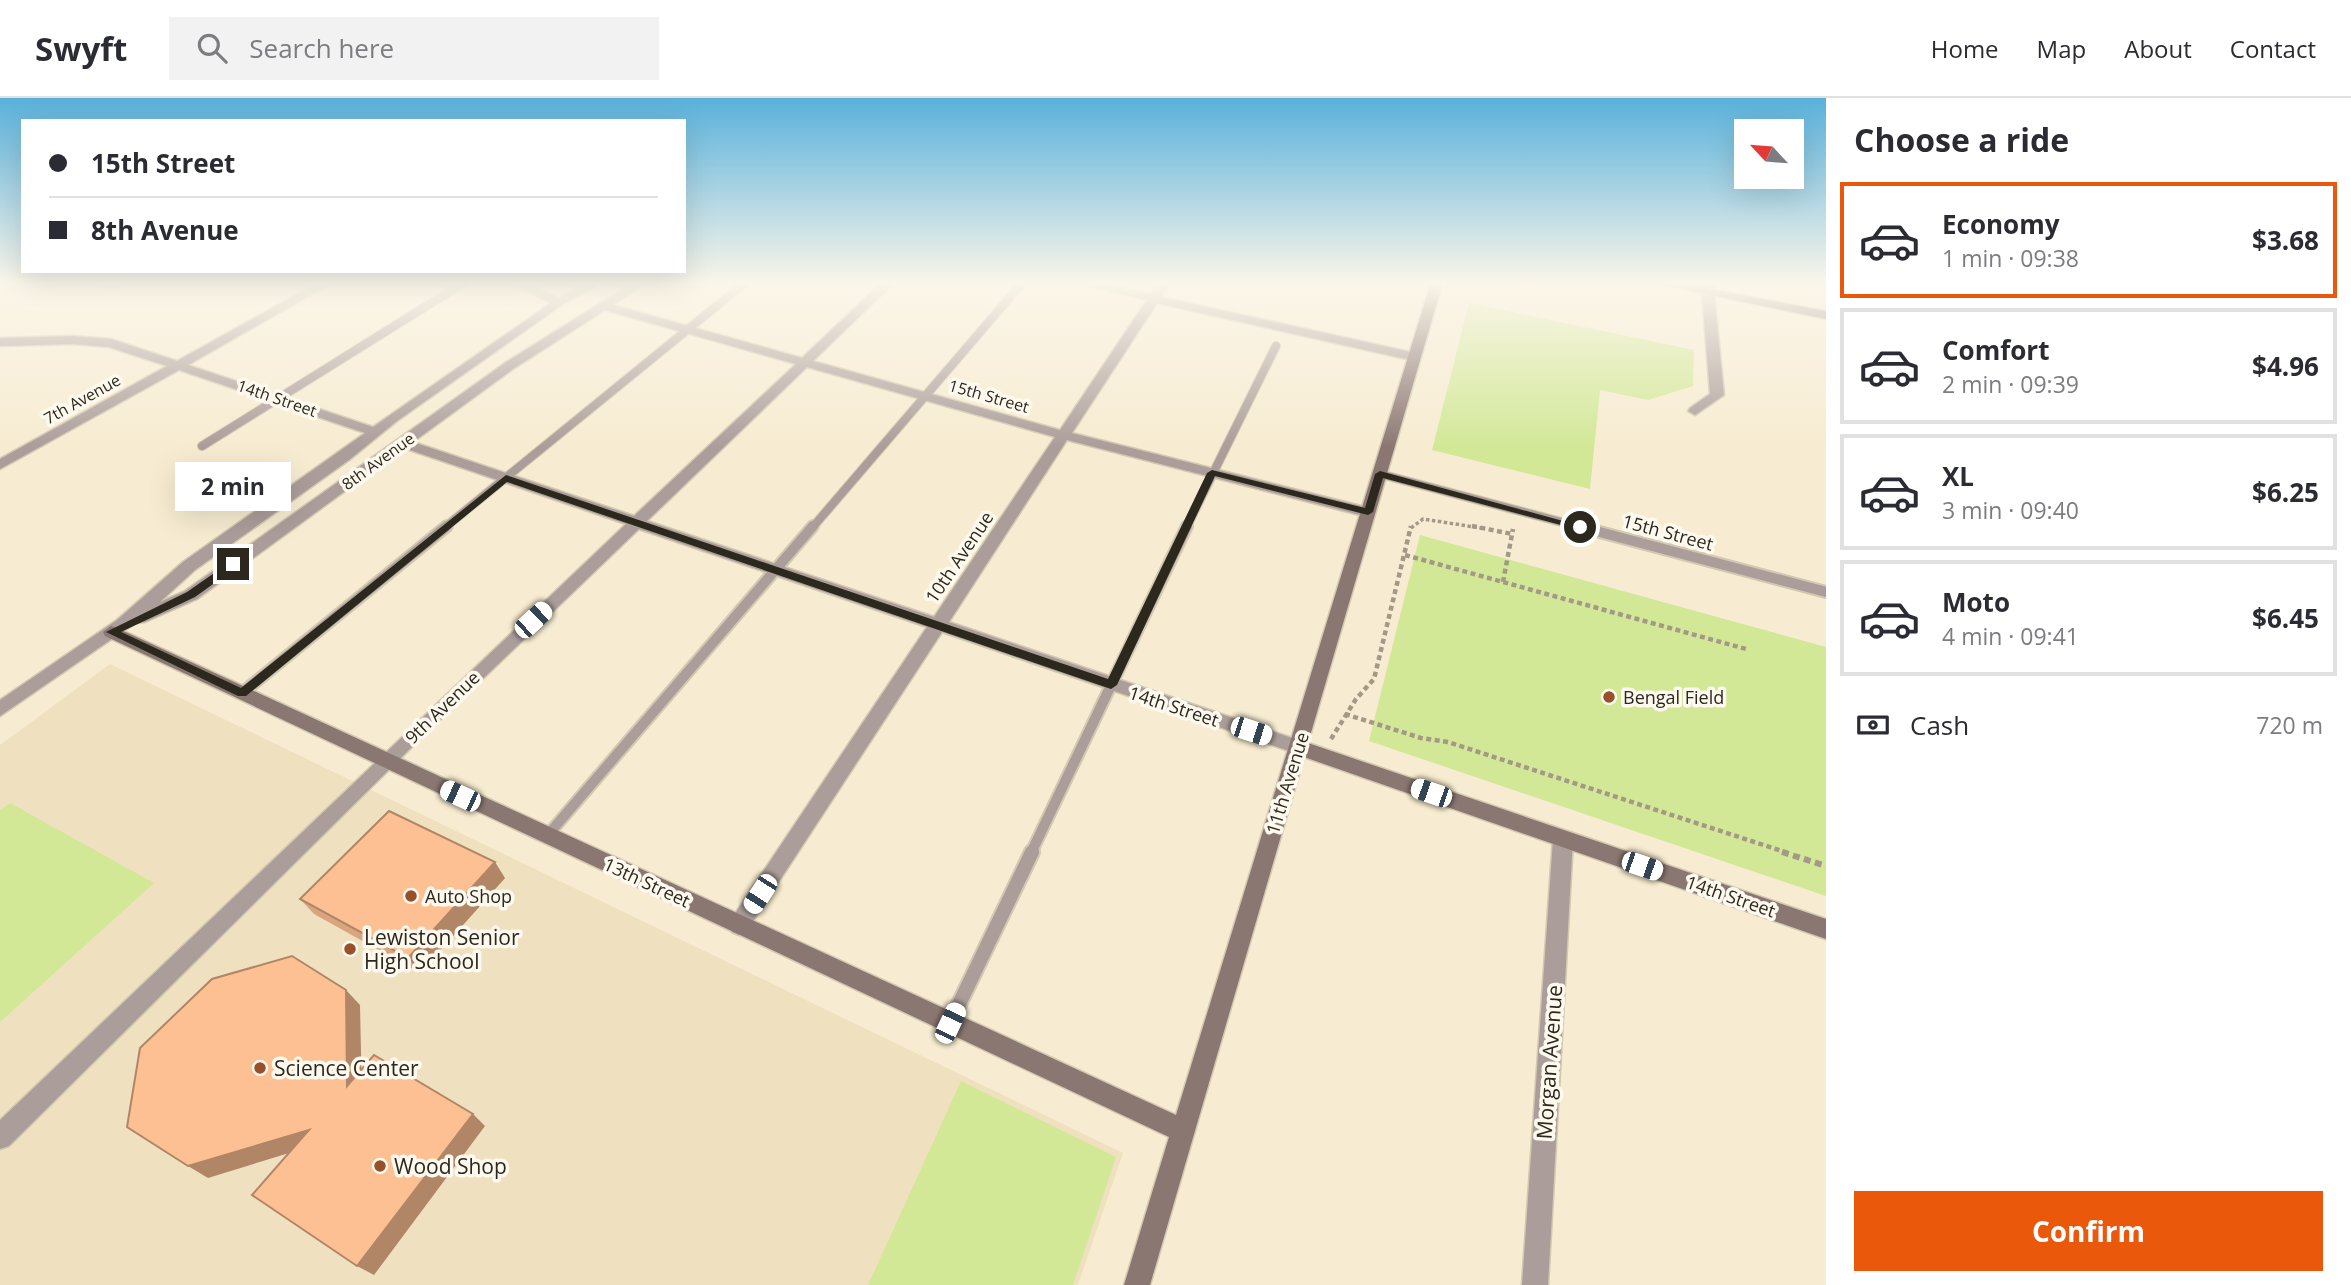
<!DOCTYPE html>
<html lang="en">
<head>
<meta charset="utf-8">
<style>
  :root { --surface:#fff; --page:#f2f2f3; --text:#2b2b33; --muted:#7c7c81; --line:#e1e1e2; --accent:#ea580c }
  body { margin:0; font-family:"Open Sans",sans-serif; background:var(--page); color:var(--text); height:100vh; display:flex; flex-direction:column; font-size:26px; white-space:nowrap }
  * { box-sizing:border-box; margin:0 }
  p { font-size:23px; color:var(--muted) }
  .icon { flex:none; width:38px; height:38px; fill:none; stroke:currentColor; stroke-width:2; stroke-linecap:round; stroke-linejoin:round }
  .map { position:relative; flex:1; overflow:hidden }
  .sheet { display:flex; flex-direction:column; background:var(--surface); width:525px }
  .sheet>* { flex:none }
  .guide { position:absolute; left:21px; top:21px; width:665px; height:154px; border-radius:0px; box-shadow:0 7px 28px #0002; display:grid; align-content:center; height:154px; padding:0 28px; background:var(--surface) }
  .needle { width:46px; rotate:296deg }
  .tools { position:absolute; left:1734px; top:21px; display:grid; gap:14px }
  .tools a { display:grid; place-items:center; width:70px; height:70px; border-radius:0px; background:var(--surface); box-shadow:0 7px 28px #0002; font-size:35px }
  .end { position:absolute; width:32px; height:32px; margin:-16px; border:9px solid #2c281e; background:#fff; box-shadow:0 0 0 4px #fff }
  .from { border-radius:50% }
  .bubble { position:absolute; height:49px; border-radius:0px; background:var(--surface); box-shadow:0 7px 28px #0002; font-size:23px; font-weight:700; line-height:49px; text-align:center }
  .car { position:absolute; width:21px; height:42px; margin:-21px -10px; border-radius:9px; box-shadow:0 0 5px 2px #0007; background:linear-gradient(#fff 24%,#345 0 40%,#fff 0 76%,#345 0 86%,#fff 0) }
  .guide b { display:flex; align-items:center; gap:24px; height:66px; font-size:26px }
  .guide b+b { border-top:2px solid var(--line) }
  .guide i { width:18px; height:18px; background:var(--text) }
  ul { padding:0; list-style:none }
  li { display:flex; align-items:center; gap:21px; height:116px; margin:0 14px 10px; padding:0 14px; border:4px solid var(--line); border-radius:0px }
  li div { flex:1 }
  li b { display:block; font-size:26px }
  li em { font-style:normal; font-weight:700 }
  li.active { border-color:var(--accent) }
  li>.icon { width:63px; height:63px; stroke-width:1.5 }
  h2 { padding:0 28px; font-size:32px; line-height:84px }
  .pay { display:flex; align-items:center; gap:18px; height:77px; padding:0 28px; font-size:26px }
  .pay p { margin-inline-start:auto }
  .button { display:flex; gap:14px; margin-top:auto; padding:14px 28px }
  .button a { flex:1; height:80px; border-radius:0px; background:var(--accent); color:#fff; font-size:28px; font-weight:700; line-height:80px; text-align:center }
  header { display:flex; align-items:center; gap:42px; box-sizing:border-box; height:98px; padding:0 35px; background:var(--surface); border-bottom:2px solid var(--line) }
  header strong { font-size:33px }
  nav { display:flex; gap:38px; margin-inline-start:auto; font-size:24px }
  .search { width:490px; height:63px; background:var(--page); display:flex; align-items:center; gap:18px; box-sizing:border-box; padding:0 24px; border-radius:0px; color:var(--muted); font-size:26px }
  main { display:flex; flex:1; min-height:0 }
  .map>svg:first-child { display:block }
</style>
</head>
<body>
<header>
<strong>Swyft</strong>
<div class="search"><svg class="icon" aria-label="search" viewBox="0 0 24 24"><circle cx="10" cy="10" r="6"/><path d="M15 15l6 6"/></svg>Search here</div>
<nav><a>Home</a><a>Map</a><a>About</a><a>Contact</a></nav>
</header>
<main>
<div class="map">
<svg width="1826" height="1187" viewBox="0 0 1826 1187">
  <rect width="100%" height="100%" fill="#f7ecd1"/>
  <path fill="#efe1bf" d="M110,566L1123,1055L1078,1187H0V647Z"/>
  <g fill="#d2e896">
    <path d="M1469,205L1694,252L1693,288L1648,302L1600,292L1590,391L1432,352Z"/>
    <path d="M1420,437L1826,549V798L1369,643Z"/>
    <path d="M10,705L154,785L0,924V712Z"/>
    <path d="M961,983L1116,1059L1073,1187H868Z"/>
  </g>
  <g fill="none" stroke-linecap="round" stroke-linejoin="round">
    <g stroke="#d2c9b1" stroke-width="10">
      <g id="lane-far2">
        <path d="M202,348L465,184"/>
        <path d="M1380,376L1584,430"/>
        <path d="M444,430L746,184"/>
        <path d="M812,430L1023,184"/>
        <path d="M1186,430L1276,248"/>
      </g>
    </g>
    <g stroke="#d2c9b1" stroke-width="14">
      <g id="lane-far1">
        <path d="M1577,428L1826,494"/>
        <path d="M242,595L447,428"/>
        <path d="M547,738L813,428"/>
        <path d="M1031,755L1187,428"/>
      </g>
    </g>
    <g stroke="#d2c9b1" stroke-width="18">
      <path id="lane" d="M950,925L1032,754"/>
    </g>
    <g stroke="#d2c9b1" stroke-width="3">
      <g id="street">
        <path d="M88,184H135C123,191 100,191 88,184Z"/>
        <path d="M319,184H333L188,267L373,329L551,205L508,184H523L559,200L588,184H603L563,206L397,323L349,362L195,472L160,504L185,493L505,265L634,184H648L613,207L802,260L882,184H895L813,263L1060,332L1147,202L1074,184H1095L1151,196L1159,184H1171L1161,199L1415,255L1421,259L1415,263L1157,205L1072,335L1373,411V417L1368,419L1067,342L949,524L1304,644L1307,649L1304,654H1292L942,534L746,834L739,837L732,834L728,827L732,820L927,529L639,431L418,643L9,1048L0,1051V1022L626,426L404,350L197,501L145,524L135,525L0,618V602L117,522L183,464L365,335L179,272L0,371V361L167,268L109,249L73,246L0,248V240L73,238L111,241L177,263ZM605,212L796,266L634,418L413,344L513,271ZM807,269L1055,339L934,519L647,423Z"/>
        <path d="M1701,184H1713L1724,297L1695,317L1688,313L1690,310L1710,296Z"/>
        <path d="M1563,733L1570,735L1573,741L1548,1187H1522L1553,741L1556,735Z"/>
      </g>
    </g>
    <g stroke="#d2c9b1" stroke-width="3">
      <g id="secondary">
        <path d="M1431,184H1443L1308,645L1826,821V841L1304,659L1150,1187H1124L1169,1039L105,538L103,534L111,528L117,530L1176,1017Z"/>
        <path d="M1649,184H1673L1826,213V221Z"/>
      </g>
    </g>
    <path stroke="#a29a86" stroke-width="3.5" stroke-dasharray="3.5 2.5" stroke-linecap="butt" d="M1411,430L1423,421L1481,430"/>
    <g stroke="#a29a86" stroke-width="4.5" stroke-dasharray="5 3.5" stroke-linecap="butt">
      <path d="M1472,428L1512,436"/>
      <path d="M1405,457L1746,551"/>
      <path d="M1503,484L1513,431"/>
      <path d="M1345,616L1421,640L1448,644L1788,755"/>
      <path d="M1331,641L1356,601L1374,581L1411,428"/>
    </g>
    <path stroke="#a29a86" stroke-width="6" stroke-dasharray="7 4.5" stroke-linecap="butt" d="M1782,754L1826,768"/>
    <use href="#lane-far2" stroke="#ab9d9a" stroke-width="8"/>
    <use href="#lane-far1" stroke="#ab9d9a" stroke-width="10"/>
    <use href="#lane" stroke="#ab9d9a" stroke-width="14"/>
    <use href="#street" fill="#ab9d9a" fill-rule="evenodd"/>
    <use href="#secondary" fill="#8b7772" fill-rule="evenodd"/>
  </g>
  <path fill="#daa57e" d="M505,780L420,875L314,816L300,801Z"/>
  <g fill="#b18667">
    <path d="M495,764L505,780L420,875L408,860Z"/>
    <path d="M346,892L360,907L362,1001L347,988Z"/>
    <path d="M473,1016L485,1028L374,1177L357,1168Z"/>
    <path d="M309,1032L325,1044L208,1080L188,1068Z"/>
  </g>
  <g fill="#fdc093" stroke="#b18667" stroke-width="2">
    <path d="M389,713L495,764L408,860L300,801Z"/>
    <path d="M292,858L346,892L347,988L374,957L473,1016L357,1168L252,1097L309,1032L188,1068L127,1029L140,950L212,881Z"/>
  </g>
  <linearGradient id="sky" x2="0" y2="1"><stop stop-color="#59b1db"/><stop offset="0.53" stop-color="#fbf6ea"/><stop offset="1" stop-color="#fbf6ea" stop-opacity="0"/></linearGradient>
  <rect width="1826" height="350" fill="url(#sky)"/>
  <path fill="#2c281e" d="M1212,372L1365,410L1375,376L1380,373L1585,429L1580,432L1383,380L1373,414L1368,417L1215,378L1117,587L1111,591L507,384L246,598H238L106,534L187,494L230,464H237V469L195,499L121,534L241,590L506,377L1108,581L1207,375Z"/>
  <g fill="#97502a" stroke="#fef9ef" stroke-width="2.5">
    <circle cx="1609" cy="599" r="7"/>
    <circle cx="411" cy="798" r="7"/>
    <circle cx="350" cy="851" r="7"/>
    <circle cx="260" cy="970" r="7"/>
    <circle cx="380" cy="1068" r="7"/>
  </g>
  <g text-anchor="middle" dominant-baseline="central" stroke-width="7" stroke-linejoin="round" paint-order="stroke">
    <g font-size="16" fill="#2c281e" stroke="#fef9ef">
      <text transform="translate(989 298) rotate(16)">15th Street</text>
      <text transform="translate(277 300) rotate(19)">14th Street</text>
      <text transform="translate(82 301) rotate(-29)">7th Avenue</text>
      <text transform="translate(378 363) rotate(-36)">8th Avenue</text>
    </g>
    <g font-size="18" fill="#2c281e" stroke="#fef9ef">
      <text transform="translate(1668 434) rotate(15)">15th Street</text>
      <text transform="translate(959 459) rotate(-56)">10th Avenue</text>
      <text transform="translate(1174 608) rotate(18)">14th Street</text>
      <text transform="translate(442 609) rotate(-44)">9th Avenue</text>
      <text transform="translate(1287 685) rotate(-73)">11th Avenue</text>
      <text transform="translate(647 784) rotate(25)">13th Street</text>
      <text transform="translate(1731 798) rotate(19)">14th Street</text>
    </g>
    <g font-size="18" fill="#2c281e" stroke="#fef9ef" text-anchor="start">
      <text x="1623" y="599">Bengal Field</text>
      <text x="425" y="798">Auto Shop</text>
    </g>
    <g font-size="21" fill="#2c281e" stroke="#fef9ef" text-anchor="start">
      <text x="364" y="839">Lewiston Senior<tspan x="364" dy="24">High School</tspan></text>
      <text x="274" y="970">Science Center</text>
      <text x="394" y="1068">Wood Shop</text>
    </g>
    <g font-size="21" fill="#2c281e" stroke="#fef9ef">
      <text transform="translate(1549 964) rotate(-86)">Morgan Avenue</text>
    </g>
  </g>
</svg>
<div class="tools">
<a><svg class="needle" viewBox="-14 -14 28 28"><path d="M0-13l5 13h-10z" fill="#e53935"/><path d="M0 13l5-13h-10z" fill="#7c7c81"/></svg></a>
</div>
<i class="end from" style="left:1580px;top:429px"></i>
<i class="end" style="left:233px;top:466px"></i>
<div class="bubble" style="left:175px;top:364px;width:116px">2 min</div>
<i class="car" style="left:533px;top:522px;rotate:47deg"></i>
<i class="car" style="left:1251px;top:633px;rotate:108deg"></i>
<i class="car" style="left:1431px;top:695px;rotate:289deg"></i>
<i class="car" style="left:460px;top:698px;rotate:295deg"></i>
<i class="car" style="left:1642px;top:768px;rotate:109deg"></i>
<i class="car" style="left:760px;top:796px;rotate:213deg"></i>
<i class="car" style="left:950px;top:925px;rotate:25deg"></i>
<div class="guide">
<b><i class="from"></i>15th Street</b>
<b><i></i>8th Avenue</b>
</div>
</div>
<section class="sheet">
<h2>Choose a ride</h2>
<ul>
<li class="active"><svg class="icon" aria-label="car" viewBox="0 0 24 24"><path d="M5 17H2v-5l4-1 3-4h7l3 4 3 1v5h-3M9 17h6M6 11h13"/><circle cx="7" cy="17" r="2"/><circle cx="17" cy="17" r="2"/></svg><div><b>Economy</b><p>1 min · 09:38</p></div><em>$3.68</em></li>
<li><svg class="icon" aria-label="car" viewBox="0 0 24 24"><path d="M5 17H2v-5l4-1 3-4h7l3 4 3 1v5h-3M9 17h6M6 11h13"/><circle cx="7" cy="17" r="2"/><circle cx="17" cy="17" r="2"/></svg><div><b>Comfort</b><p>2 min · 09:39</p></div><em>$4.96</em></li>
<li><svg class="icon" aria-label="car" viewBox="0 0 24 24"><path d="M5 17H2v-5l4-1 3-4h7l3 4 3 1v5h-3M9 17h6M6 11h13"/><circle cx="7" cy="17" r="2"/><circle cx="17" cy="17" r="2"/></svg><div><b>XL</b><p>3 min · 09:40</p></div><em>$6.25</em></li>
<li><svg class="icon" aria-label="car" viewBox="0 0 24 24"><path d="M5 17H2v-5l4-1 3-4h7l3 4 3 1v5h-3M9 17h6M6 11h13"/><circle cx="7" cy="17" r="2"/><circle cx="17" cy="17" r="2"/></svg><div><b>Moto</b><p>4 min · 09:41</p></div><em>$6.45</em></li>
</ul>
<div class="pay"><svg class="icon" aria-label="cash" viewBox="0 0 24 24"><path d="M3 7h18v10H3z"/><circle cx="12" cy="12" r="2"/></svg>Cash<p>720 m</p></div>
<div class="button"><a>Confirm</a></div>
</section>
</main>
</body>
</html>
